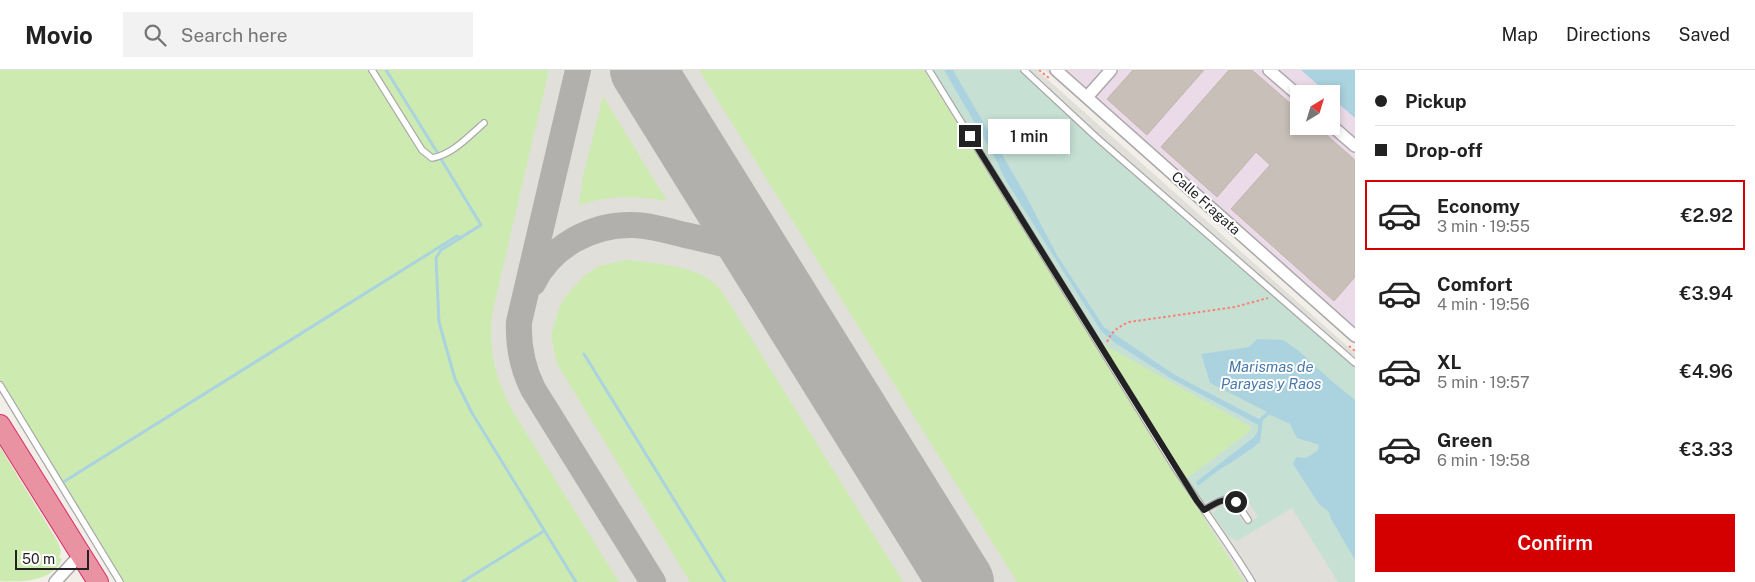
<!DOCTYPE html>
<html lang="en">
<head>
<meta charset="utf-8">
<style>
  :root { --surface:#fff; --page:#f2f2f2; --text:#222; --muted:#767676; --line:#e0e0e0; --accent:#d40000 }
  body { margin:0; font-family:"Public Sans",sans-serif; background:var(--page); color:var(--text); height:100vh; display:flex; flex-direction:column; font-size:19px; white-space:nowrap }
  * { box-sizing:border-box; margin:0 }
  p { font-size:16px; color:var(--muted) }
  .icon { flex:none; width:28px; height:28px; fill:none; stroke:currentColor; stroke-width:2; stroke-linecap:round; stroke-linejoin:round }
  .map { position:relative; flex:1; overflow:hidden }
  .panel { display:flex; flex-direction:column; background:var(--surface); width:400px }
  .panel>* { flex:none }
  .hud { display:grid; align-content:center; height:110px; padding:0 20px; background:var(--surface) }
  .needle { width:32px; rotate:38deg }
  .fabs { position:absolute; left:1290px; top:15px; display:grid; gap:10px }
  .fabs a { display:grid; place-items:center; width:50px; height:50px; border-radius:0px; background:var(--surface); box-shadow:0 2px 8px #0003; font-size:25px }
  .scale { position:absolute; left:15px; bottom:12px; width:74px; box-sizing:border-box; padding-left:5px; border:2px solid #222; border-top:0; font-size:14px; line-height:18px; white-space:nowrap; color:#222; -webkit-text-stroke:4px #fff; paint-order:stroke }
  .end { position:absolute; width:22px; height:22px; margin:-11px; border:6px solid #222; background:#fff; box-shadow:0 0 0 2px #fff }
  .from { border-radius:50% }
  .bubble { position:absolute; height:35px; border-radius:0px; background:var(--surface); box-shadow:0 2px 8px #0003; font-size:16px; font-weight:600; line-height:35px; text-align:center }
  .hud b { display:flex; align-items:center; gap:18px; height:48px; font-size:19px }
  .hud b+b { border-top:1px solid var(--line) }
  .hud i { width:12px; height:12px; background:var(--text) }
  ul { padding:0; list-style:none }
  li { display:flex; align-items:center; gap:15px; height:70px; margin:0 10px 8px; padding:0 10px; border:2px solid transparent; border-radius:0px }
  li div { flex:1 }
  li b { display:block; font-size:19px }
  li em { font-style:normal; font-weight:600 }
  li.on { border-color:var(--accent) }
  li>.icon { width:45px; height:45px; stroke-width:1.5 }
  .cta { display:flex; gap:10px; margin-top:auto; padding:10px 20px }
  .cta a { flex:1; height:58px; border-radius:0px; background:var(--accent); color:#fff; font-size:20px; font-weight:600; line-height:58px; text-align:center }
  header { display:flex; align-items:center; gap:30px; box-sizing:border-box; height:70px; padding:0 25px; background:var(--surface); border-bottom:1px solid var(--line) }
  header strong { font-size:24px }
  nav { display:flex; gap:28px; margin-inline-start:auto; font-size:18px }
  .search { width:350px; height:45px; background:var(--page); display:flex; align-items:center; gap:12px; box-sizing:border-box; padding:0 18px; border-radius:0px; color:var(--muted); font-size:19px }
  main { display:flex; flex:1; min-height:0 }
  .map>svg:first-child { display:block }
</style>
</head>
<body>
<header>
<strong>Movio</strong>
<div class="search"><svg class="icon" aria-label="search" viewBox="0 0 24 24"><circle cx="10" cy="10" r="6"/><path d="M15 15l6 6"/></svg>Search here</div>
<nav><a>Map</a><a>Directions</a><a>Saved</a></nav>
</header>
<main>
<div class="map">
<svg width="1355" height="512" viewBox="0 0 1355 512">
  <rect width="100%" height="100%" fill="#f2efe9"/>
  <path fill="#ebdbe8" d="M1045,0H1301L1328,24H1299V56H1331V26L1355,47V275Z"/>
  <path fill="#e1dfda" d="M0,0H1037L1355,283V512H118L0,319Z"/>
  <g fill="#cdebb0">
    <path d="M0,0H549L493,240C487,276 495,308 512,340L619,512H123L0,311Z"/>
    <path d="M699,0H924L1244,512H1017Z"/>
    <path d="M603,26L667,131C634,125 611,125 579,135L583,106Z"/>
    <path d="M626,190C652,193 695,195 715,214C719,217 722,222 725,226L903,512H690L557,294L551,266L559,238L565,227L585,205L599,196Z"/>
    <path d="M1101,273L1251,357L1249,362L1186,409Z"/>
    <path d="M0,377L58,472L61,482L59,487L62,489C52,512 23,512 0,511Z"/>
  </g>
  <g fill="#c6e0d4">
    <path d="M932,0H944L995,88L1006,111L1101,261L1115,273L1172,309L1258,355V361L1254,367L1197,412L1198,415L1211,404L1251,379L1261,362L1263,350L1269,345C1290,347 1293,362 1308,372C1311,374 1316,374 1319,375L1318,380L1306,388L1319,434L1329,442L1331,449L1355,490V512H1338L1292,438L1237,471L1228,466L1213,444L1218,437L1228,433L1231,434L1245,455L1258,447L1243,424L1239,422L1205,432L1201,431L1186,409L1249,362L1251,357L1101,273Z"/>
    <path d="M953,0H1020L1065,41L1355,296V330L1317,299L1249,277L1201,284L1210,313L1267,342L1259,349L1175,305L1104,257L1057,185L1025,124Z"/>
  </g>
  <g fill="#aad3df">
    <path d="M944,0H953L1025,124L1057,185L1104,257L1175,305L1259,349L1267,342L1210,313L1201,284L1249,277L1257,269L1283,270L1299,281L1327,307L1355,330V490L1331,449L1329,442L1319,434L1293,394L1296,387L1306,388L1318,380L1319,375L1297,368L1290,354L1273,346L1269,345L1263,350L1260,372C1241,388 1217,399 1198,416L1196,412L1254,367L1258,361V355L1172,309L1115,273L1101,261L1006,111L995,88Z"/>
    <path d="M1301,0H1355V48L1331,27V24H1328Z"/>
  </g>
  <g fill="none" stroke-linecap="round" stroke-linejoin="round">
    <g stroke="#aad3df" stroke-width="3">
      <path d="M386,0L437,82"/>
      <path d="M441,89L481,155L441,180L436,188L439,252L455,309L472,343L576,512"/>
      <path d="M584,284L725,512"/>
      <path d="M65,411L457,166L461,168"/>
      <path d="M462,512L544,461"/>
    </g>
    <g stroke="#b1b0ac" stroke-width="26">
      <path d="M578,0L519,252C518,276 522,297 533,319L653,512"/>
      <path d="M533,213C551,176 592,154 633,155C650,155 668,161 685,165C709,170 732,176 756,182"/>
    </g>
    <path stroke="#b1b0ac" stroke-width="66" d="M643,0L961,512"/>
  </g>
  <g fill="#c7bfb8" stroke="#c4b6ab">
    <path d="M1133,0H1204L1147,65L1107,29Z"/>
    <path d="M1229,0H1252L1299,41V56H1316L1355,90V207L1334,231L1231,139L1270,95L1256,82L1217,127L1161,77Z"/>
  </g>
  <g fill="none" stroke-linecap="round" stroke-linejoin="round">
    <g stroke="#a9a9a9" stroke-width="8">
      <g id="lane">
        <path d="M372,0L422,80L432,88C452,85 469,66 484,53"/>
        <path d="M929,0L1174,396C1200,435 1228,472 1252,512"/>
        <path d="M1024,0L1096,67L1355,293"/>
        <path d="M0,315L120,512"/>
        <path d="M1204,440C1230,424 1232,425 1248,450"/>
      </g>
    </g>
    <g stroke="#a9a9a9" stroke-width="14">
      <g id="street">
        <path d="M1056,0L1355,266"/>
        <path d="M1269,0L1299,26"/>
        <path d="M1087,27L1111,0"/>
        <path d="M1331,55L1355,76"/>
        <path d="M55,512L80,485"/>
      </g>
    </g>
    <g stroke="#dc2a67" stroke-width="22">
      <path id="highway" d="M0,355L98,512"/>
    </g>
    <g stroke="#fa8072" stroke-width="2" stroke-dasharray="2.5 2.5" stroke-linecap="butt">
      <path d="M1039,0L1049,8"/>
      <path d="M1107,272C1112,261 1118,257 1129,252L1235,237L1268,228"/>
      <path d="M1349,276L1355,281"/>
    </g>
    <use href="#lane" stroke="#fff" stroke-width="5.5"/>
    <use href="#street" stroke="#fff" stroke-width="11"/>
    <use href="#highway" stroke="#e892a2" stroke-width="20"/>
  </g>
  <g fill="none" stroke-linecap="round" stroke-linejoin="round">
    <path stroke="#222" stroke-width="6" d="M970,66L1197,431L1204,440C1214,434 1225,426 1236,432"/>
  </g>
  <g text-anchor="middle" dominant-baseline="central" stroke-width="4" stroke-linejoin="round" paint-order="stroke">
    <g font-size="14" fill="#222" stroke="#fff">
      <text transform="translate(1206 133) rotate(42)">Calle Fragata</text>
    </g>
    <g font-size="15" font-style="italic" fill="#4a7aab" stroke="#fff">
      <text x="1271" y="296">Marismas de<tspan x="1271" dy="17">Parayas y Raos</tspan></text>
    </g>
  </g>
</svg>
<div class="fabs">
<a><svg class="needle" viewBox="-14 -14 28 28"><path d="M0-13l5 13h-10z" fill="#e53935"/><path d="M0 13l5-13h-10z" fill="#767676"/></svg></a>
</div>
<div class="scale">50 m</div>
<i class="end from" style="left:1236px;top:432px"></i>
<i class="end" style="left:970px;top:66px"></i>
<div class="bubble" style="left:988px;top:49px;width:82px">1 min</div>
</div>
<section class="panel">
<div class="hud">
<b><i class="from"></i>Pickup</b>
<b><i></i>Drop-off</b>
</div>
<ul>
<li class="on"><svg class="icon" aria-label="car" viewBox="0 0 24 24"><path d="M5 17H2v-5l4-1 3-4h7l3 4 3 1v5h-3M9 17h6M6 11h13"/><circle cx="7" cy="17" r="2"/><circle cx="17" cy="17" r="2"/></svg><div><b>Economy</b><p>3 min · 19:55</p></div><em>€2.92</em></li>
<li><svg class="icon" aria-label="car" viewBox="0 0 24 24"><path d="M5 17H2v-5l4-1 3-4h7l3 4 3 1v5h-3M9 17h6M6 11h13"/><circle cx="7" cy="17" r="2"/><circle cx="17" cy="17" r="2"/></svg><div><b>Comfort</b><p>4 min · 19:56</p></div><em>€3.94</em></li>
<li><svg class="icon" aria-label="car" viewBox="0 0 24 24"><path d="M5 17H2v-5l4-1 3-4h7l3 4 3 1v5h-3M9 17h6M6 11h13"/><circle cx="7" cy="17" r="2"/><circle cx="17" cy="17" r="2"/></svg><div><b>XL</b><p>5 min · 19:57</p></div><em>€4.96</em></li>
<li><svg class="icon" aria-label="car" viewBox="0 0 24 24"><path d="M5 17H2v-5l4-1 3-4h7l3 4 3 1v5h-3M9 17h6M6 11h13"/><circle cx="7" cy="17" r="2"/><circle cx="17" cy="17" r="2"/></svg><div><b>Green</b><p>6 min · 19:58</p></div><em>€3.33</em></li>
</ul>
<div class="cta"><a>Confirm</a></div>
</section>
</main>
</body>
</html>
